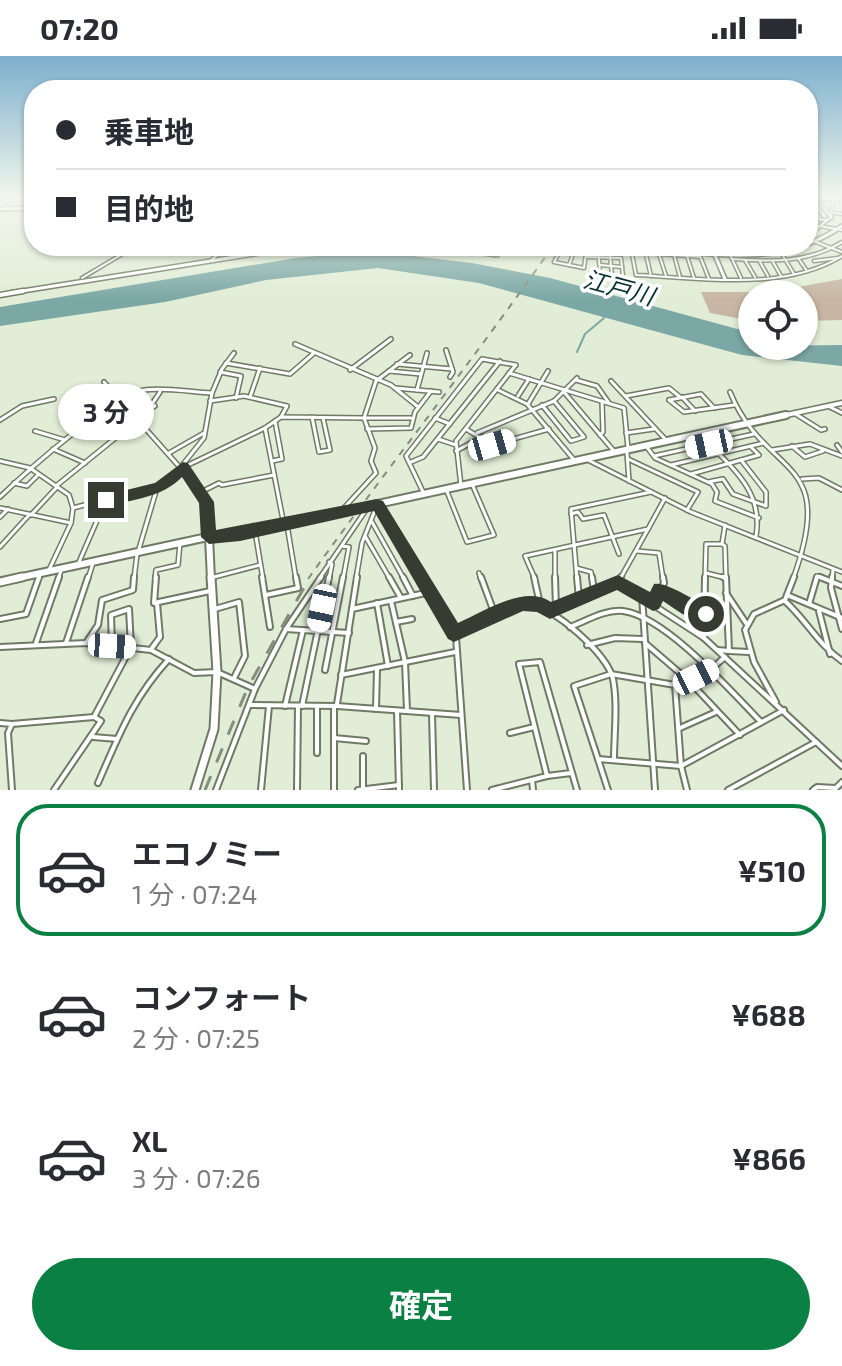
<!DOCTYPE html>
<html lang="ja">
<head>
<meta charset="utf-8">
<style>
  :root { --surface:#fff; --page:#f7f7f7; --text:#2b2b33; --muted:#7c7c81; --line:#e1e1e2; --accent:#0b8043 }
  body { margin:0; font-family:"Exo 2","Noto Sans JP",sans-serif; background:var(--page); color:var(--text); height:100vh; display:flex; flex-direction:column; font-size:30px; white-space:nowrap }
  * { box-sizing:border-box; margin:0 }
  p { font-size:26px; color:var(--muted) }
  .icon { flex:none; width:44px; height:44px; fill:none; stroke:currentColor; stroke-width:2; stroke-linecap:round; stroke-linejoin:round }
  .map { position:relative; height:734px; overflow:hidden }
  .sheet { display:flex; flex-direction:column; background:var(--surface); flex:1 }
  .sheet>* { flex:none }
  .guide { position:absolute; left:24px; top:24px; width:794px; height:176px; border-radius:32px; box-shadow:0 2px 6px #0004; display:grid; align-content:center; height:176px; padding:0 32px; background:var(--surface) }
  .fabs { position:absolute; left:738px; top:224px; display:grid; gap:16px }
  .fabs a { display:grid; place-items:center; width:80px; height:80px; border-radius:50%; background:var(--surface); box-shadow:0 2px 6px #0004; font-size:40px }
  .end { position:absolute; width:36px; height:36px; margin:-18px; border:10px solid #373c33; background:#fff; box-shadow:0 0 0 4px #fff }
  .from { border-radius:50% }
  .bubble { position:absolute; height:56px; border-radius:28px; background:var(--surface); box-shadow:0 2px 6px #0004; font-size:26px; font-weight:700; line-height:56px; text-align:center }
  .car { position:absolute; width:24px; height:48px; margin:-24px -12px; border-radius:10px; box-shadow:0 0 6px 2px #0007; background:linear-gradient(#fff 24%,#345 0 40%,#fff 0 76%,#345 0 86%,#fff 0) }
  .guide b { display:flex; align-items:center; gap:28px; height:76px; font-size:30px }
  .guide b+b { border-top:2px solid var(--line) }
  .guide i { width:20px; height:20px; background:var(--text) }
  ul { padding:14px 0 0; list-style:none }
  li { display:flex; align-items:center; gap:24px; height:132px; margin:0 16px 12px; padding:0 16px; border:4px solid transparent; border-radius:32px }
  li div { flex:1 }
  li b { display:block; font-size:30px }
  li em { font-style:normal; font-weight:700 }
  li.active { border-color:var(--accent) }
  li>.icon { width:72px; height:72px; stroke-width:1.5 }
  .cta { display:flex; gap:16px; margin-top:auto; padding:16px 32px }
  .cta a { flex:1; height:92px; border-radius:48px; background:var(--accent); color:#fff; font-size:32px; font-weight:700; line-height:92px; text-align:center }
  .status { display:flex; justify-content:space-between; align-items:center; height:56px; padding:0 40px; background:var(--surface); direction:ltr }
  .status svg { height:22px; fill:currentColor }
  .map>svg:first-child { display:block }
</style>
</head>
<body>
<div class="status"><b>07:20</b><svg viewBox="0 0 49 12"><path d="M0 12V9h3v3zM5 12V6h3v6zM10 12V3h3v9zM15 12V0h3v12zM26 1h20v11H26zM47 4h2v5h-2z"/></svg></div>
<div class="map">
<svg width="842" height="734" viewBox="0 0 842 734">
  <rect width="100%" height="100%" fill="#e1edd6"/>
  <path fill="#c7b6a3" d="M842,223V264L804,265V238H752V265L710,257L701,236H771Z"/>
  <path fill="#7ba7a4" d="M371,195L472,207L550,222L752,277V290L842,289V310L742,299L479,227L378,212L266,224L165,246L0,270V251L296,202Z"/>
  <g fill="none" stroke-linecap="round" stroke-linejoin="round">
    <path stroke="#7ba7a4" stroke-width="2" d="M577,296L585,278L604,262"/>
    <g stroke="#6f7a66" stroke-width="5">
      <g id="street-far2">
        <path d="M812,142L842,144"/>
        <path d="M816,143L832,162"/>
        <path d="M808,148L821,163"/>
        <path d="M7,152L9,148L6,145L10,142"/>
        <path d="M834,157L842,158"/>
        <path d="M808,163L828,164"/>
        <path d="M808,168L842,174"/>
        <path d="M808,180L831,161L833,143"/>
        <path d="M808,183L842,196"/>
        <path d="M563,190L554,206L584,212L587,190"/>
        <path d="M598,190L600,218"/>
        <path d="M609,190L612,219"/>
        <path d="M623,190L626,197L632,198L636,219C702,222 783,236 842,200"/>
        <path d="M644,190L651,220"/>
        <path d="M696,190L709,223"/>
        <path d="M726,190L741,222"/>
        <path d="M777,190L794,218"/>
        <path d="M726,191L774,190"/>
        <path d="M646,197L700,201"/>
        <path d="M659,198L666,220"/>
        <path d="M497,199L504,190"/>
        <path d="M674,199L680,221"/>
        <path d="M687,200L694,222"/>
        <path d="M587,201L621,202L623,220"/>
        <path d="M798,202L807,215"/>
        <path d="M732,203C771,206 808,207 842,186"/>
        <path d="M211,204L229,190"/>
        <path d="M745,204L755,221"/>
        <path d="M814,205L838,202"/>
        <path d="M760,206L768,220"/>
        <path d="M773,206L781,220"/>
        <path d="M569,209L576,190"/>
        <path d="M600,209L622,211"/>
        <path d="M82,222L136,190"/>
      </g>
    </g>
    <g stroke="#6f7a66" stroke-width="6">
      <g id="street-far1">
        <path d="M295,288L391,329L417,350"/>
        <path d="M446,294L453,316L450,321"/>
        <path d="M226,307L290,318L313,298"/>
        <path d="M397,308L452,313"/>
        <path d="M350,314L391,283"/>
        <path d="M389,315L421,318"/>
        <path d="M220,316L241,320L236,342"/>
        <path d="M509,317L624,352L628,392"/>
        <path d="M576,324L597,330L609,347"/>
        <path d="M611,325L666,384"/>
        <path d="M104,326L200,434L209,453V479"/>
        <path d="M395,332L439,336"/>
        <path d="M417,334L427,297"/>
        <path d="M498,334L527,348L575,405"/>
        <path d="M564,336L613,394"/>
        <path d="M730,336C766,424 839,397 793,523"/>
        <path d="M136,337L152,348"/>
        <path d="M518,340L529,323"/>
        <path d="M626,340L669,332L680,341"/>
        <path d="M250,341L260,312"/>
        <path d="M682,341L695,355"/>
        <path d="M669,344L684,356L734,349"/>
        <path d="M669,344L701,338L714,352"/>
        <path d="M210,345L244,340L287,350L281,361"/>
        <path d="M528,348L548,315"/>
        <path d="M542,349L571,385L584,381L554,345"/>
        <path d="M830,351L842,357"/>
        <path d="M794,357L821,374L825,373"/>
        <path d="M138,360L155,350L152,348L160,336"/>
        <path d="M95,361L126,372"/>
        <path d="M312,361L319,396L330,394L323,362"/>
        <path d="M364,362H411"/>
        <path d="M435,362L450,368"/>
        <path d="M0,364L22,350L54,343"/>
        <path d="M116,369L131,356"/>
        <path d="M265,372L284,469"/>
        <path d="M367,373L411,372L415,356L431,335"/>
        <path d="M466,373L492,389L549,373"/>
        <path d="M35,375L65,384"/>
        <path d="M477,377L554,345L577,322"/>
        <path d="M626,377L654,373"/>
        <path d="M600,379L603,376L602,345"/>
        <path d="M701,380C730,410 764,434 756,480"/>
        <path d="M438,383L456,389"/>
        <path d="M837,389L842,396"/>
        <path d="M646,390L655,402L712,428L717,436L715,445L759,462"/>
        <path d="M792,390L805,401L823,395"/>
        <path d="M53,393L85,407"/>
        <path d="M772,394L810,388L842,400"/>
        <path d="M456,395L482,381"/>
        <path d="M169,397L204,377"/>
        <path d="M627,397L629,425"/>
        <path d="M654,400L754,378"/>
        <path d="M628,403L698,436L687,454"/>
        <path d="M588,404L691,456L842,516"/>
        <path d="M0,405L30,412L69,439L73,452L71,467L48,516"/>
        <path d="M272,405L282,403L275,365"/>
        <path d="M411,406L423,401L500,305"/>
        <path d="M671,409L764,387"/>
        <path d="M184,411L265,372L281,361L364,362"/>
        <path d="M691,418L741,404"/>
        <path d="M802,423L819,422L842,434"/>
        <path d="M708,426L723,423L733,438L766,450V436L741,404L759,399L751,391"/>
        <path d="M14,427L27,430L38,419"/>
        <path d="M56,430L139,363"/>
        <path d="M461,430L456,385L515,310"/>
        <path d="M446,433L467,486L494,479L472,428"/>
        <path d="M201,436L219,427L222,429L274,419"/>
        <path d="M424,438L406,400L482,303L516,309"/>
        <path d="M0,441C26,416 112,339 144,334C165,331 191,336 212,337"/>
        <path d="M377,449L421,523"/>
        <path d="M0,452L71,467"/>
        <path d="M73,452L168,427L204,382L212,337L222,313L234,297"/>
        <path d="M343,453L376,417L371,405L375,392L364,362L376,325L410,299"/>
        <path d="M571,458L578,456L583,463L604,459L619,498"/>
        <path d="M31,459L57,431"/>
        <path d="M0,461L8,453"/>
        <path d="M372,466L404,523"/>
        <path d="M287,469L296,523"/>
        <path d="M725,469L722,488L725,490L726,523"/>
        <path d="M255,475L263,523"/>
        <path d="M365,480L390,523"/>
        <path d="M342,490L349,491L343,523"/>
        <path d="M0,491L30,458"/>
        <path d="M637,495L659,497L663,523"/>
        <path d="M138,496L157,432"/>
        <path d="M555,496V523"/>
        <path d="M79,506L106,444"/>
        <path d="M576,512L591,516L592,523"/>
        <path d="M479,517L481,523"/>
        <path d="M706,517L726,522"/>
        <path d="M214,521L260,509"/>
        <path d="M39,523L40,519"/>
        <path d="M58,523L61,515"/>
        <path d="M88,523L93,507"/>
        <path d="M134,523L137,498"/>
        <path d="M155,523L156,514L178,509L180,487"/>
        <path d="M319,523L368,451"/>
        <path d="M329,523L332,508L329,506"/>
        <path d="M356,523L362,487L377,449"/>
        <path d="M535,523L525,500L648,473L665,442"/>
        <path d="M577,523L571,453L651,436"/>
        <path d="M620,523L648,473"/>
        <path d="M705,523L706,488H722"/>
        <path d="M816,523L817,520L825,523"/>
        <path d="M832,523L833,514"/>
      </g>
    </g>
    <g stroke="#6f7a66" stroke-width="8">
      <g id="street">
        <path d="M156,521L154,547L210,535"/>
        <path d="M262,521L270,571"/>
        <path d="M389,521L401,542"/>
        <path d="M403,521L413,540"/>
        <path d="M420,521L456,581L467,734"/>
        <path d="M481,521L495,559"/>
        <path d="M534,521L540,548"/>
        <path d="M555,521L556,552"/>
        <path d="M577,521L579,543"/>
        <path d="M592,521L594,535"/>
        <path d="M723,521L726,522"/>
        <path d="M820,521L842,530"/>
        <path d="M832,521L831,532L842,573"/>
        <path d="M618,526L704,582L842,710"/>
        <path d="M660,533L693,555L706,558"/>
        <path d="M726,537L746,567"/>
        <path d="M266,539L298,532L296,521"/>
        <path d="M787,539L842,562"/>
        <path d="M642,540L655,734"/>
        <path d="M391,545L405,606L407,655"/>
        <path d="M785,545C806,564 819,589 842,605"/>
        <path d="M377,547L388,610"/>
        <path d="M653,547L664,527L663,521"/>
        <path d="M706,547L725,552"/>
        <path d="M809,548L817,521"/>
        <path d="M215,553L239,546L245,600L234,622"/>
        <path d="M352,553L430,536"/>
        <path d="M550,555L618,526L621,521"/>
        <path d="M819,555L830,598"/>
        <path d="M0,563L26,558L39,521"/>
        <path d="M396,566L412,563"/>
        <path d="M570,571C586,565 605,553 623,555C665,560 731,635 761,666"/>
        <path d="M286,573L349,577"/>
        <path d="M454,577L501,555L528,546C554,552 607,597 613,623C618,649 614,678 614,704"/>
        <path d="M704,582L705,521"/>
        <path d="M36,587L59,521"/>
        <path d="M66,587L88,521"/>
        <path d="M86,587L98,569L102,544L133,534L134,521"/>
        <path d="M645,587L688,624L740,679"/>
        <path d="M587,589L615,582L642,583"/>
        <path d="M0,591L86,587L151,594L194,617L217,616L255,633"/>
        <path d="M152,592L160,581L157,547"/>
        <path d="M718,594L729,595L726,521"/>
        <path d="M729,595L749,596"/>
        <path d="M725,601L710,614L675,629L611,618L574,630L598,703L681,710L784,654"/>
        <path d="M325,614L343,521"/>
        <path d="M341,619L455,596"/>
        <path d="M675,629L681,710L687,734"/>
        <path d="M776,646L754,606L745,574L754,558L785,544L794,521"/>
        <path d="M337,648L357,521"/>
        <path d="M250,649L337,650L461,659"/>
        <path d="M285,650L303,574"/>
        <path d="M302,650L329,521"/>
        <path d="M317,650V697"/>
        <path d="M334,650V734"/>
        <path d="M376,653L377,613"/>
        <path d="M397,655L399,734"/>
        <path d="M432,658L434,734"/>
        <path d="M0,667L12,668L8,677L12,734"/>
        <path d="M12,668L94,661"/>
        <path d="M680,672L716,656"/>
        <path d="M510,677L534,671"/>
        <path d="M93,681L117,683"/>
        <path d="M334,682L366,685"/>
        <path d="M363,700V733"/>
        <path d="M598,703L608,734"/>
        <path d="M571,717L547,720L519,608L540,606L577,734"/>
        <path d="M532,724L533,734"/>
        <path d="M98,727C119,679 133,642 169,603"/>
        <path d="M54,734L101,665L94,661L131,591L129,553L111,559L112,590"/>
        <path d="M216,734L255,633L286,573L321,521"/>
        <path d="M261,734L269,650"/>
        <path d="M297,734L298,650"/>
        <path d="M358,734L399,729"/>
        <path d="M492,734L547,720"/>
        <path d="M728,734L816,686"/>
        <path d="M813,734L817,731L836,732L842,726"/>
      </g>
    </g>
    <g stroke="#6f7a66" stroke-width="6">
      <g id="secondary-far3">
        <path d="M0,153L34,152"/>
        <path d="M436,190L497,199"/>
        <path d="M638,190C710,197 778,214 842,170"/>
        <path d="M711,190L725,223"/>
        <path d="M10,237L304,190"/>
      </g>
    </g>
    <g stroke="#6f7a66" stroke-width="7">
      <g id="secondary-far2">
        <path d="M0,239L23,235"/>
        <path d="M777,361L842,347"/>
      </g>
    </g>
    <g stroke="#6f7a66" stroke-width="10">
      <g id="secondary-far1">
        <path d="M209,481L211,523"/>
        <path d="M13,523L203,482L240,478L786,359"/>
      </g>
    </g>
    <g stroke="#6f7a66" stroke-width="11">
      <g id="secondary">
        <path d="M0,526L22,521"/>
        <path d="M195,734L214,673L217,616L211,521"/>
      </g>
    </g>
    <use href="#street-far2" stroke="#fff" stroke-width="2"/>
    <use href="#street-far1" stroke="#fff" stroke-width="3"/>
    <use href="#street" stroke="#fff" stroke-width="4"/>
    <use href="#secondary-far3" stroke="#fff" stroke-width="3"/>
    <use href="#secondary-far2" stroke="#fff" stroke-width="4"/>
    <use href="#secondary-far1" stroke="#fff" stroke-width="6"/>
    <use href="#secondary" stroke="#fff" stroke-width="7"/>
    <path stroke="#858d7e" stroke-width="2" stroke-dasharray="7 7" stroke-linecap="butt" d="M308,523C388,411 474,303 553,190"/>
    <path stroke="#858d7e" stroke-width="3" stroke-dasharray="15 15" stroke-linecap="butt" d="M205,734L248,631L310,521"/>
  </g>
  <linearGradient id="sky" x2="0" y2="1"><stop stop-color="#7cafcd"/><stop offset="0.58" stop-color="#f2f7ed"/><stop offset="1" stop-color="#f2f7ed" stop-opacity="0"/></linearGradient>
  <rect width="842" height="244" fill="url(#sky)"/>
  <path fill="#373c33" d="M183,406L188,407L214,446L216,474L377,443L383,445L458,567C484,556 524,528 551,546L618,519L650,536L654,528C667,525 697,547 712,552L715,558L712,563C695,570 677,554 663,545L659,553L653,555L617,534L550,563L537,556L523,555L454,586L448,583L374,455L240,485L209,488L201,481L199,447L182,421C163,441 132,444 106,450L99,444L106,439L155,427Z"/>
  <g text-anchor="middle" dominant-baseline="central" stroke-width="7" stroke-linejoin="round" paint-order="stroke">
    <g font-size="24" font-style="italic" fill="#04312f" stroke="#fff">
      <text transform="translate(619 231) rotate(15)">江戸川</text>
    </g>
  </g>
</svg>
<div class="fabs">
<a><svg class="icon" aria-label="locate" viewBox="0 0 24 24"><circle cx="12" cy="12" r="6"/><path d="M12 2v4M12 18v4M2 12h4M18 12h4"/></svg></a>
</div>
<i class="end from" style="left:706px;top:558px"></i>
<i class="end" style="left:106px;top:444px"></i>
<div class="bubble" style="left:58px;top:328px;width:96px">3 分</div>
<i class="car" style="left:709px;top:388px;rotate:258deg"></i>
<i class="car" style="left:492px;top:389px;rotate:74deg"></i>
<i class="car" style="left:322px;top:552px;rotate:192deg"></i>
<i class="car" style="left:112px;top:590px;rotate:93deg"></i>
<i class="car" style="left:696px;top:621px;rotate:64deg"></i>
<div class="guide">
<b><i class="from"></i>乗車地</b>
<b><i></i>目的地</b>
</div>
</div>
<section class="sheet">
<ul>
<li class="active"><svg class="icon" aria-label="car" viewBox="0 0 24 24"><path d="M5 17H2v-5l4-1 3-4h7l3 4 3 1v5h-3M9 17h6M6 11h13"/><circle cx="7" cy="17" r="2"/><circle cx="17" cy="17" r="2"/></svg><div><b>エコノミー</b><p>1 分 · 07:24</p></div><em>¥510</em></li>
<li><svg class="icon" aria-label="car" viewBox="0 0 24 24"><path d="M5 17H2v-5l4-1 3-4h7l3 4 3 1v5h-3M9 17h6M6 11h13"/><circle cx="7" cy="17" r="2"/><circle cx="17" cy="17" r="2"/></svg><div><b>コンフォート</b><p>2 分 · 07:25</p></div><em>¥688</em></li>
<li><svg class="icon" aria-label="car" viewBox="0 0 24 24"><path d="M5 17H2v-5l4-1 3-4h7l3 4 3 1v5h-3M9 17h6M6 11h13"/><circle cx="7" cy="17" r="2"/><circle cx="17" cy="17" r="2"/></svg><div><b>XL</b><p>3 分 · 07:26</p></div><em>¥866</em></li>
</ul>
<div class="cta"><a>確定</a></div>
</section>
</body>
</html>
